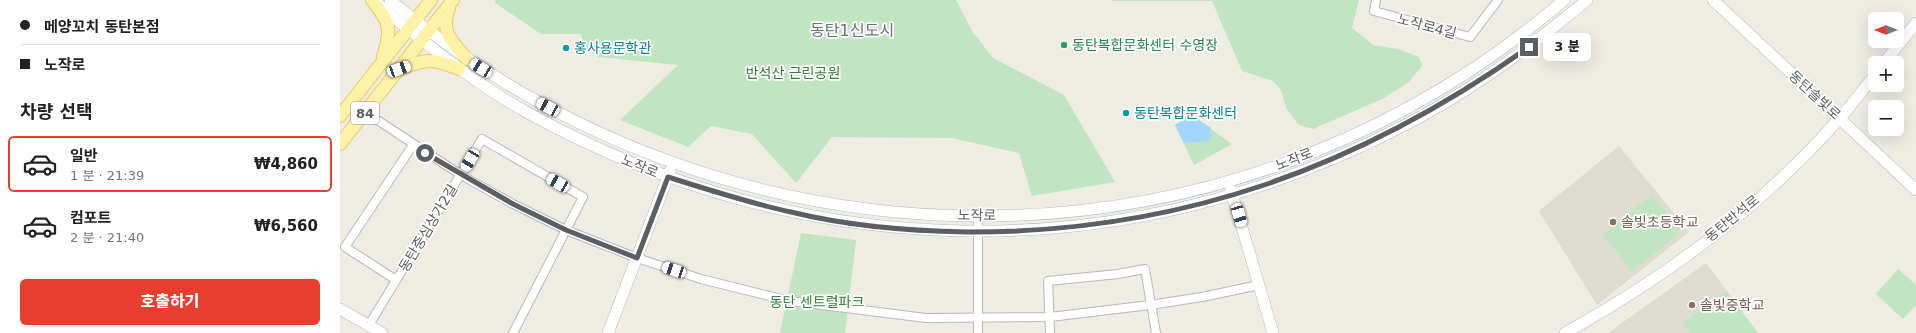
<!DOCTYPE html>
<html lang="ko">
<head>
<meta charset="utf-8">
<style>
  :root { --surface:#fff; --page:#f2f2f2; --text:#222; --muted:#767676; --line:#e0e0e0; --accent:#e83e2f }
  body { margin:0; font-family:"DejaVu Sans","Noto Sans KR",sans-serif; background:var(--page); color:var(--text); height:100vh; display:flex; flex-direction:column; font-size:15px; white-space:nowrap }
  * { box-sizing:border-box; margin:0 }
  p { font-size:13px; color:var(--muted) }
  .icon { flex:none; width:22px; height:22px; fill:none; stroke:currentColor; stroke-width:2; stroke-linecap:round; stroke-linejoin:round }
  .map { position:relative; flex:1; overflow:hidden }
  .side { display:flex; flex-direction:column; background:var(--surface); width:340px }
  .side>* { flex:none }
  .top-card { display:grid; align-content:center; height:88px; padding:0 20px; background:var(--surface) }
  .needle { width:26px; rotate:270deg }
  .buttons { position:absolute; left:1528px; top:12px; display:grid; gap:8px }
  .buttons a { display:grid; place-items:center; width:36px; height:36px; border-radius:6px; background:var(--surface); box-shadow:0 4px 16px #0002; font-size:20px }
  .end { position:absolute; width:18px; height:18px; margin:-9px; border:5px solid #5b5f64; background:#fff; box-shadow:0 0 0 2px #fff }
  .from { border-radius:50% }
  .bubble { position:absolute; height:28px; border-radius:6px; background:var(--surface); box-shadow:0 4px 16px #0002; font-size:13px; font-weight:800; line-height:28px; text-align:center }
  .car { position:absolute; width:12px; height:24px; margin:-12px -6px; border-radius:5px; box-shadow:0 0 3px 1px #0007; background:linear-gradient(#fff 24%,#345 0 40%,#fff 0 76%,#345 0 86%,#fff 0) }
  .top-card b { display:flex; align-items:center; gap:14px; height:38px; font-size:15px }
  .top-card b+b { border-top:1px solid var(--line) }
  .top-card i { width:10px; height:10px; background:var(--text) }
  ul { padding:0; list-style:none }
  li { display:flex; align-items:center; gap:12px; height:56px; margin:0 8px 6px; padding:0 12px; border:2px solid transparent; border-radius:6px }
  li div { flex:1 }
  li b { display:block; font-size:15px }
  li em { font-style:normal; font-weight:800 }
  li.selected { border-color:var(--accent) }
  li>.icon { width:36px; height:36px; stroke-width:1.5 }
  h2 { padding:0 20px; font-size:18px; line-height:48px }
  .primary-button { display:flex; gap:8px; margin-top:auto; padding:8px 20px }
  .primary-button a { flex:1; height:46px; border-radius:6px; background:var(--accent); color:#fff; font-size:16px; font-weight:800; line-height:46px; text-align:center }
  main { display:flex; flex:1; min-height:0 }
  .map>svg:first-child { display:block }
</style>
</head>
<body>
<main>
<section class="side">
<div class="top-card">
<b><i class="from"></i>메양꼬치 동탄본점</b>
<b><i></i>노작로</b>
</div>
<h2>차량 선택</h2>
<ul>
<li class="selected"><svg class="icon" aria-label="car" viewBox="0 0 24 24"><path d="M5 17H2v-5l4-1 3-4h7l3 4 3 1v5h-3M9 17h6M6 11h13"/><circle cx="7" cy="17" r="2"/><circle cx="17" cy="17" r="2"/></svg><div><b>일반</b><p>1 분 · 21:39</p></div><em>₩4,860</em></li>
<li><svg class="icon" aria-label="car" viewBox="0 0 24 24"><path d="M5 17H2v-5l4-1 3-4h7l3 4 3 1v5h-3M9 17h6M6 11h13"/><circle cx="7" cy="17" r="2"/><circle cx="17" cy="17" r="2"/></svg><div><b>컴포트</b><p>2 분 · 21:40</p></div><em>₩6,560</em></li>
</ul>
<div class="primary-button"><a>호출하기</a></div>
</section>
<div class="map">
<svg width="1576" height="333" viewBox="0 0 1576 333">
  <rect width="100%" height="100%" fill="#eeece3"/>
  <g fill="#dedbd1">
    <path d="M1279,146L1349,232L1257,305L1199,211Z"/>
    <path d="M1366,263L1418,333H1268L1348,276Z"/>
  </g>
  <g fill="#c0e5c0">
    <path d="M156,0H616L632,31L653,58L724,95L775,182L692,196L679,153L612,138L492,137L456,183L412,134L371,126L348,147L280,120L338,65L259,57L244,48L241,34H201L154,2Z"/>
    <path d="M771,0H1019L1012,28L1033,45L1058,49L1079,57L1082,66L1069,82L1042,99L973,129L959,125L946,108L941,90L933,81L902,71L872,1H773Z"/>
    <path d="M851,115L892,144L854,165L835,125Z"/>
    <path d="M1312,195L1341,232L1292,271L1263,235Z"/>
    <path d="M461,233L516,240L505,333H440Z"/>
    <path d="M1558,269L1576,285V305L1563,319L1536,294Z"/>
    <path d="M1387,292L1418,333H1350L1343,322Z"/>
  </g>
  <path fill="#a3d6fe" d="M851,115L871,128L870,132L872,135L869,141L844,143L835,125Z"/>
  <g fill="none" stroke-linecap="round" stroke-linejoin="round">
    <g stroke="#b6b9bd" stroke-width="10">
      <g id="street">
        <path d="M1036,0L1034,11L1130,37L1158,0"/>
        <path d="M25,112L121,175L173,204L226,230L297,258L361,279L450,301L586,318L710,317L810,305L862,297L919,285"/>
        <path d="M56,280L5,247L73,145"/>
        <path d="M29,325L142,139L243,197L173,333"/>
        <path d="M638,333V215"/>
        <path d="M710,333L708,281L778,274L805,269L816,333"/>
      </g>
    </g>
    <g stroke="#b7babf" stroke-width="12">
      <g id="secondary">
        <path d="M50,0C390,285 885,291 1224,0"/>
        <path d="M1373,0L1576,190"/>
        <path d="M38,4C86,44 134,83 188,113C465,266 786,271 1067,124C1132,90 1191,47 1247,0"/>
        <path d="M1544,63L1576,23"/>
        <path d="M891,190L933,333"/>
        <path d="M0,309L42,333"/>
        <path d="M268,333L330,171"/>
        <path d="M1225,333C1326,277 1422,206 1499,119C1512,105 1523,89 1535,75"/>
      </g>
    </g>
    <g stroke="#f0c75a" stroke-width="14">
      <g id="primary">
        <path d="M32,0C50,24 52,27 43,57"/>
        <path d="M109,8C100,33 112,41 127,59"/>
        <path d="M59,69C88,59 90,58 119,69"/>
        <path d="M0,116L91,0"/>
        <path d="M0,144L113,0"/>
      </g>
    </g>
    <use href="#street" stroke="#fff" stroke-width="8"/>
    <use href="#secondary" stroke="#fff" stroke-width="11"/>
    <use href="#primary" stroke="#fef1a8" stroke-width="12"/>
  </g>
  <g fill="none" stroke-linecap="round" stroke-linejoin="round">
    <path stroke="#5b5f64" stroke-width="5" d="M85,153L173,204L226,230L297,258L328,177C369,190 409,203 451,212C508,226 569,231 627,232C839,233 1018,168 1189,47"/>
  </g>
  <circle fill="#2e9e5b" stroke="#fff" stroke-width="1.5" cx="724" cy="45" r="4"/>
  <g fill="#0f9aa8" stroke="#fff" stroke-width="1.5">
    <circle cx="226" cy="48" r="4"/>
    <circle cx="786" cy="113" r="4"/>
  </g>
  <g fill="#8d6e63" stroke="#fff" stroke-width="1.5">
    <circle cx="1273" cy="222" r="4"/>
    <circle cx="1352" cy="305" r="4"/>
  </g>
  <g text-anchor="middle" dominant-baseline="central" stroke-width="3.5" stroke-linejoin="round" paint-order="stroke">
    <rect fill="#fff" stroke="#8c8f92" stroke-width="1" x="11" y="102" width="28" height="22" rx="3"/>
    <g font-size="13" font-weight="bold" fill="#5b5f64">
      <text x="25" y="113">84</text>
    </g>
    <g font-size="14" fill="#5b5f64" stroke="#fff">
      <text transform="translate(1087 26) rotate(15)">노작로4길</text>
      <text transform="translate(1475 95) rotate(43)">동탄솔빛로</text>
      <text transform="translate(954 159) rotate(-21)">노작로</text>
      <text transform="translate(300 166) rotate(22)">노작로</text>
      <text transform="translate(637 215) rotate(1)">노작로</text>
      <text transform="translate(1392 218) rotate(-39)">동탄반석로</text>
      <text transform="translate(88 228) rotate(-59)">동탄중심상가2길</text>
    </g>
    <g font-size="14" fill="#27864d" stroke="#fff" text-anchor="start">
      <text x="732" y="45">동탄복합문화센터 수영장</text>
    </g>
    <g font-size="14" fill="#0d838f" stroke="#fff" text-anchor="start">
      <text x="234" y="48">홍사용문학관</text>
      <text x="794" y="113">동탄복합문화센터</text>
    </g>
    <g font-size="14" fill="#348238" stroke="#fff">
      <text x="453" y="73">반석산 근린공원</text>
      <text x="477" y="302">동탄 센트럴파크</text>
    </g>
    <g font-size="14" fill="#785e54" stroke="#fff" text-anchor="start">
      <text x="1281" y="222">솔빛초등학교</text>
      <text x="1360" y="305">솔빛중학교</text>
    </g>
    <g font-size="16" fill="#6c7176" stroke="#fff">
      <text x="512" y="30">동탄1신도시</text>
    </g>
  </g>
</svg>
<div class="buttons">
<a><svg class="needle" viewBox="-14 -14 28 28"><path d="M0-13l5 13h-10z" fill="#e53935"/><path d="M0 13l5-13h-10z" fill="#767676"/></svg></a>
<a>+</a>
<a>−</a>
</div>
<i class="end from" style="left:85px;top:153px"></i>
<i class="end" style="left:1189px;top:47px"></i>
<div class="bubble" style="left:1203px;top:33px;width:48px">3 분</div>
<i class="car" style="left:141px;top:68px;rotate:302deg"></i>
<i class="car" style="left:59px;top:69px;rotate:70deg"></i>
<i class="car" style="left:208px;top:107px;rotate:298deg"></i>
<i class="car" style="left:130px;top:160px;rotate:211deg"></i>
<i class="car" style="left:218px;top:183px;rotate:300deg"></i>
<i class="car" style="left:899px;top:215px;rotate:164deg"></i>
<i class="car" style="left:334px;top:270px;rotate:288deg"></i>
</div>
</main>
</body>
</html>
